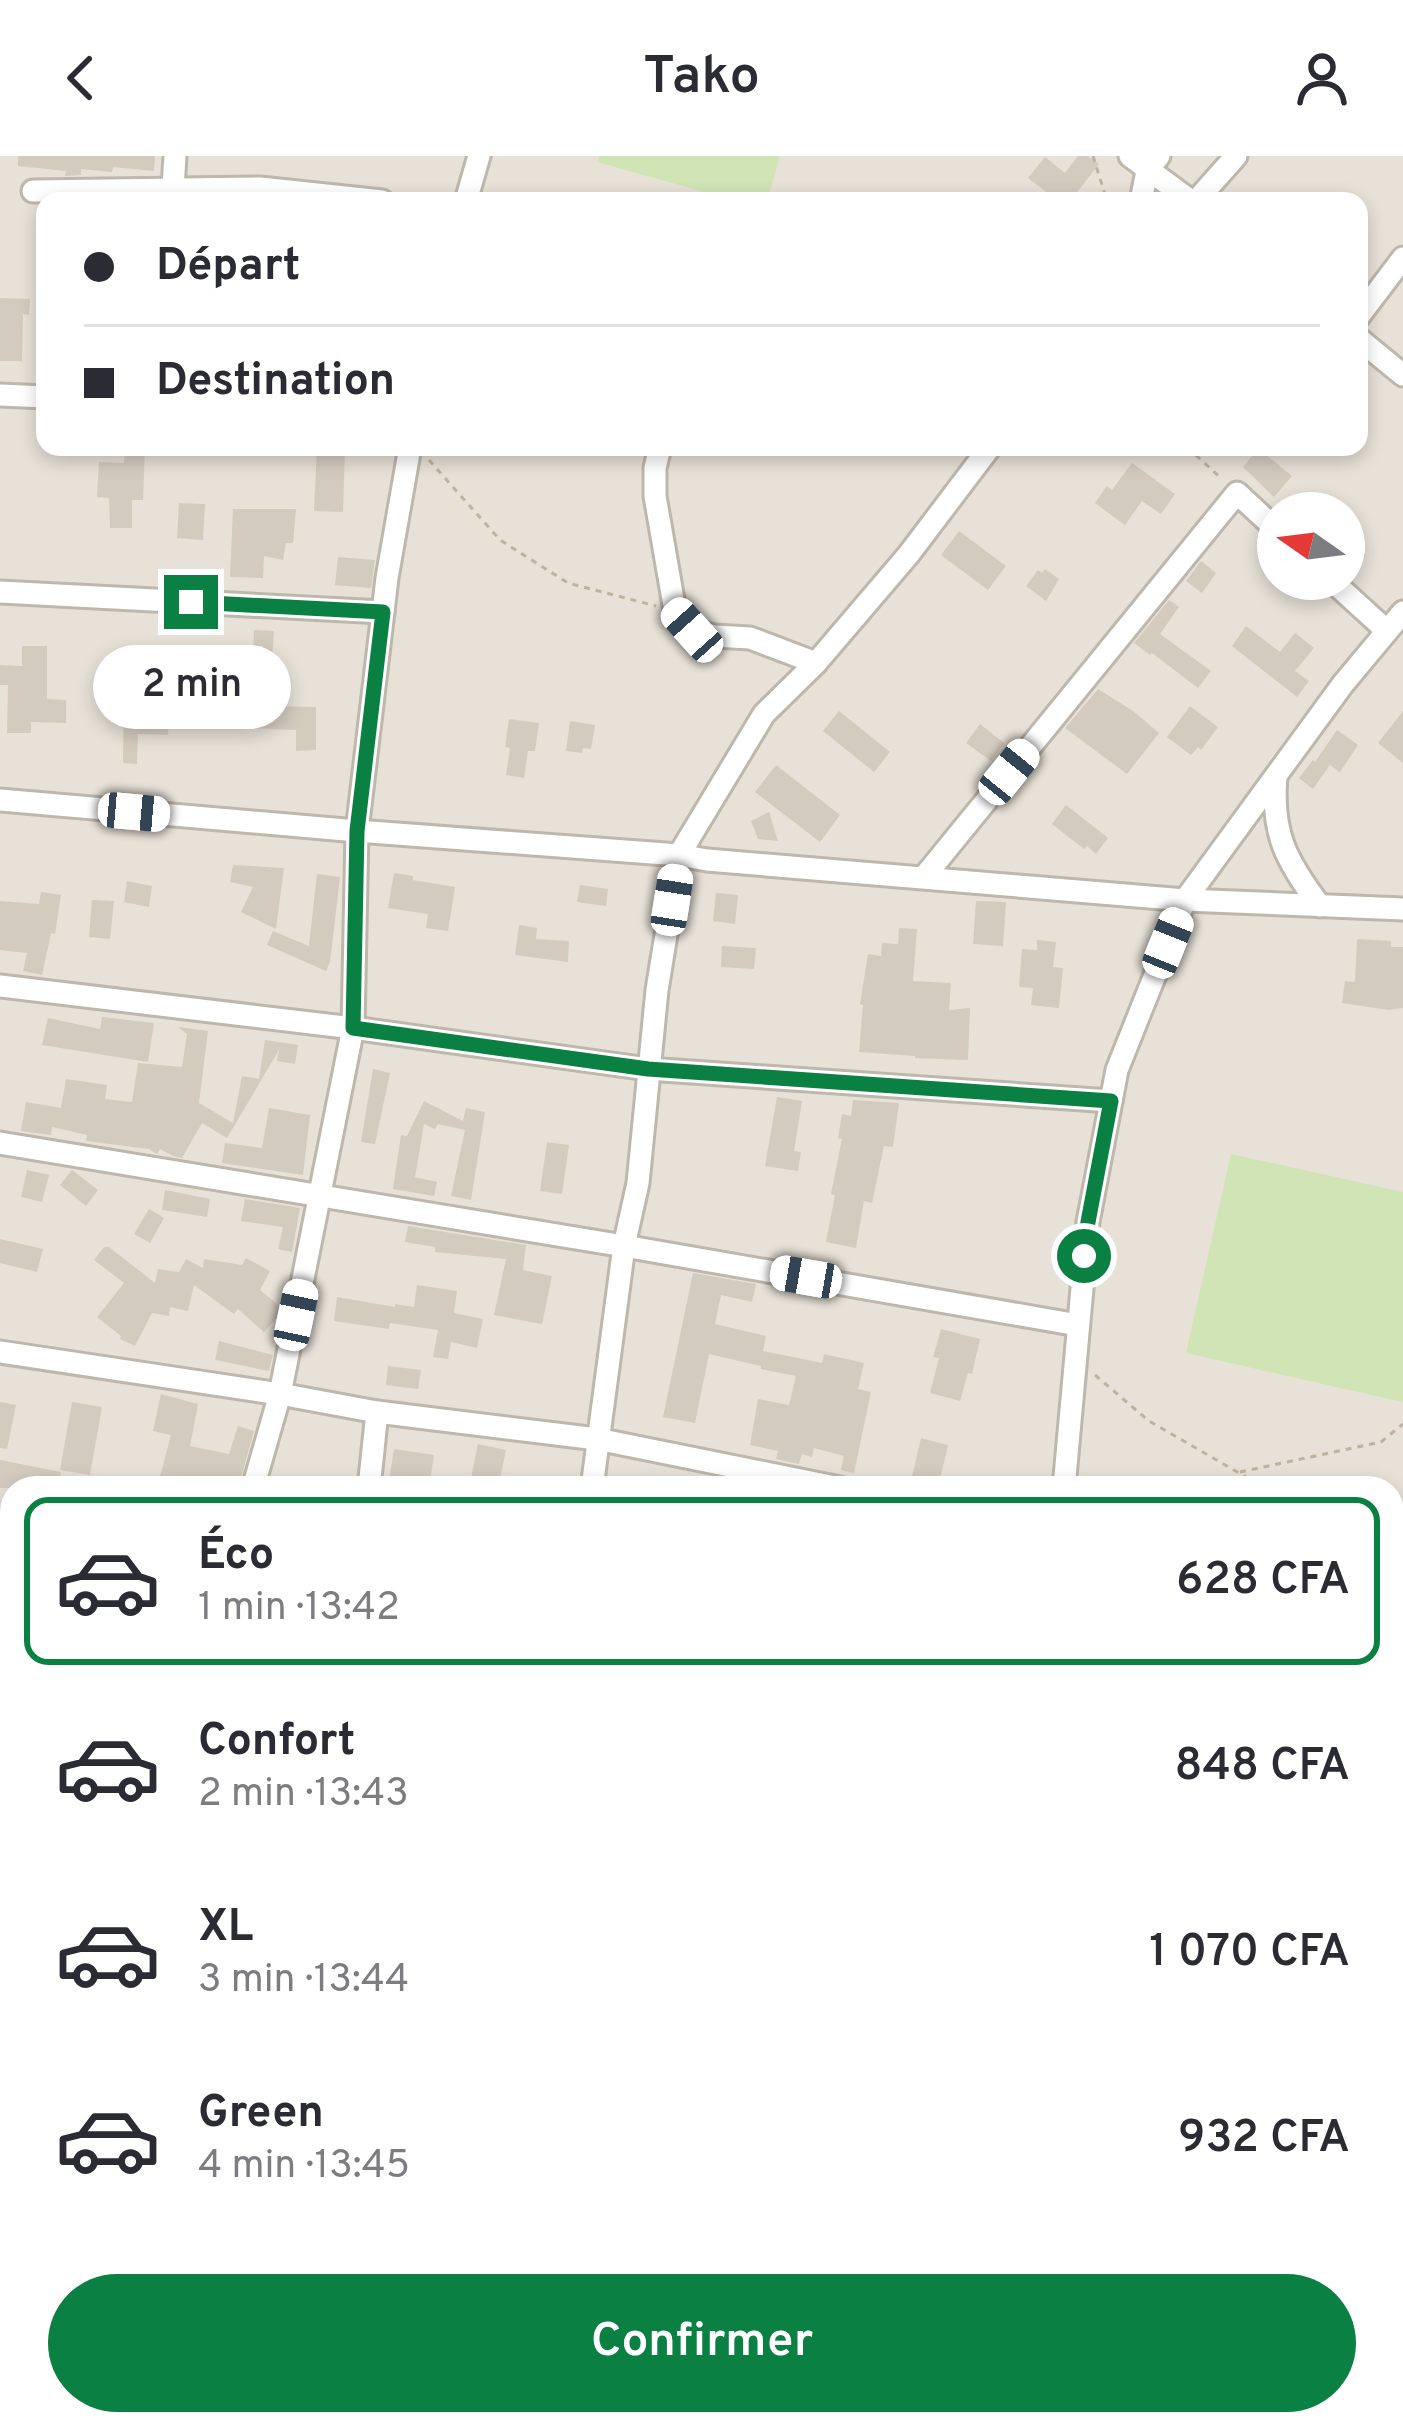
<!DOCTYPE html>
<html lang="fr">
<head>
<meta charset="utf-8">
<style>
  :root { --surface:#fff; --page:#f2f2f3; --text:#2b2b33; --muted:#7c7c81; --line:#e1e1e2; --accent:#0b8043 }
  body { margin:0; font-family:Overpass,sans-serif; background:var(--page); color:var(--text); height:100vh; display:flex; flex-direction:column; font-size:45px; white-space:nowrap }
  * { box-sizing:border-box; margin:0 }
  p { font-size:39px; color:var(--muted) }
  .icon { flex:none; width:66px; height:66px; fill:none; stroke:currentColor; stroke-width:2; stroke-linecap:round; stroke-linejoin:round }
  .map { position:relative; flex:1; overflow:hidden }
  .panel { position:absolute; left:0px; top:1320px; width:1404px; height:960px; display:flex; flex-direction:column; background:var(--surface); border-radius:36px 36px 0 0; box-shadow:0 6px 18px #0003 }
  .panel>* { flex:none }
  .hud { position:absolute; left:36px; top:36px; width:1332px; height:264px; border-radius:24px; box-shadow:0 6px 18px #0003; display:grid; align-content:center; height:264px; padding:0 48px; background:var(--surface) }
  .needle { width:78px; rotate:284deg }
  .controls { position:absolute; left:1257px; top:336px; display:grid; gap:24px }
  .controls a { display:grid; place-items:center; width:108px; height:108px; border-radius:50%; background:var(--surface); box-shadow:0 6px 18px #0003; font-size:60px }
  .end { position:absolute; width:54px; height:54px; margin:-27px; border:15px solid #0b8043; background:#fff; box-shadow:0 0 0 6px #fff }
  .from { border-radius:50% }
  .bubble { position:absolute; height:84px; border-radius:42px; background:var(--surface); box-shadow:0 6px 18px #0003; font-size:39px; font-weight:600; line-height:84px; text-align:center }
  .car { position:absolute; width:36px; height:72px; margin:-36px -18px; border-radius:15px; box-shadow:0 0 9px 3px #0007; background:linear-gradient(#fff 24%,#345 0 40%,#fff 0 76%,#345 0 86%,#fff 0) }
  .hud b { display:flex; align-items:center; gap:42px; height:114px; font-size:45px }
  .hud b+b { border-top:3px solid var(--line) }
  .hud i { width:30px; height:30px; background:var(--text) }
  ul { padding:21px 0 0; list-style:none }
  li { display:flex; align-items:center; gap:36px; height:168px; margin:0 24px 18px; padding:0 24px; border:6px solid transparent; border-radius:24px }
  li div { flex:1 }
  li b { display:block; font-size:45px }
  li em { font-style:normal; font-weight:600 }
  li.on { border-color:var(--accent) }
  li>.icon { width:108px; height:108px; stroke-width:1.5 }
  .button { display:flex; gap:24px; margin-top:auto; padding:24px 48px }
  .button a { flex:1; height:138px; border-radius:72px; background:var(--accent); color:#fff; font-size:48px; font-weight:600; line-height:138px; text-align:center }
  header { display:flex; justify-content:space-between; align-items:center; height:156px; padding:0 48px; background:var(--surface); font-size:54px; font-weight:600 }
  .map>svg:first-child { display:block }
</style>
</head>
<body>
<header><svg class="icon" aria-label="back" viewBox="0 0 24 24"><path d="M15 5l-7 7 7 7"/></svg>Tako<svg class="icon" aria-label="person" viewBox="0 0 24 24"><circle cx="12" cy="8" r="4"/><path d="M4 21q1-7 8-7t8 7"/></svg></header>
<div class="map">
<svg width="1403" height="2280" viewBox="0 0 1403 2280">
  <rect width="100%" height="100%" fill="#f3f0e9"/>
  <path fill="#e7e1d7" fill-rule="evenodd" d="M0,0H1403V2280H0ZM45,45H1359V291H45ZM1278,357H1344V423H1278ZM12,1332H1392V2268H12Z"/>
  <g fill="#d1e4b5">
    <path d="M599,0H780L767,45H737L597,6Z"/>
    <path d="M1231,998L1403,1036V1246L1186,1197Z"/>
  </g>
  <g fill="#d4cbbf">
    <path d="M18,0H155L154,15L113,11L112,16L81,13V19L65,20L66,15L18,10Z"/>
    <path d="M1078,0H1088L1099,8L1070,45H1058L1028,22L1045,1L1065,17Z"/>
    <path d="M0,142L30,143L29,159L23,158L22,205H0Z"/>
    <path d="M125,291H145L143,344H132V372H110L109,342L97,341L99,306L124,307Z"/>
    <path d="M317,291H345L343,356L314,355Z"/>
    <path d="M1258,292L1292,320L1274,341L1243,311Z"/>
    <path d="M1132,307L1175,338L1161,358L1142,345L1125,369L1095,347L1107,330L1112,334Z"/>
    <path d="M179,347L205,348L203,384L177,382Z"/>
    <path d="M233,353H296L293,387H286L283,404L264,400L263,422L230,421Z"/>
    <path d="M959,375L1006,410L988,434L941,399Z"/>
    <path d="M338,401L375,404L371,432L335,429Z"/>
    <path d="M1201,405L1216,417L1202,437L1186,425Z"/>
    <path d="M1045,413L1059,423L1046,445L1026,430L1038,414L1042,417Z"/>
    <path d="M1169,444L1179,451L1160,478L1211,515L1198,532L1152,497L1150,499L1134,487Z"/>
    <path d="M1246,470L1280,496L1295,477L1314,492L1295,515L1309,525L1297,541L1232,490Z"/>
    <path d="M254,474L274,475L272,505L253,503Z"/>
    <path d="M22,490H47V543L66,544V567L31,566V577H7L8,529H0V509L22,510Z"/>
    <path d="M224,510L251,512L248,550L316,551V594L296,595V574L245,572L246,566L195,562L196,548L220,550Z"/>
    <path d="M1098,533L1133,555L1159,577L1127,618L1065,572Z"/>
    <path d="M124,542H139V549L169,550L168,579L138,578L137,608L123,607Z"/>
    <path d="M1190,550L1218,571L1201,594L1198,591L1191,599L1167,581Z"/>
    <path d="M839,555L890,596L874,616L823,575Z"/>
    <path d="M1403,555V607L1378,587Z"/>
    <path d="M509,563L539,567L535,595H528L524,622L506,619L510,592L505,591Z"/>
    <path d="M570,565L595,569L591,593L583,592L582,597L566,595Z"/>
    <path d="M980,568L1004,587L991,605L966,587Z"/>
    <path d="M1337,574L1358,589L1340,616L1330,609L1313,633L1299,622L1313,604L1315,606Z"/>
    <path d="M776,609L840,659L820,686L755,636Z"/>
    <path d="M1066,649L1108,682L1096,698L1087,690L1084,693L1052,668Z"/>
    <path d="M769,656L778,685L758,683L751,665Z"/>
    <path d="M233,709L284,712L276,773L241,756L253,731L230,726Z"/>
    <path d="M394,717L413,720V724L455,731L448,775L426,772L428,758L388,752Z"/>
    <path d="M317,718L340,721L330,806L326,815L267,789L273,775L309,790Z"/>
    <path d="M127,725L152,730L149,751L124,746Z"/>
    <path d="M580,729L608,733L606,750L577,746Z"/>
    <path d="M41,736L61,739L55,778L51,777L42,819L23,815L27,797L0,794V745L39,748Z"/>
    <path d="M716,737L738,739L735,768L713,765Z"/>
    <path d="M92,744L114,745L110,783L89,781Z"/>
    <path d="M976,745L1006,746L1003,790L973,788Z"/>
    <path d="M519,769L537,772L536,783L569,785L568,806L515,799Z"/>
    <path d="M899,772L917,773L913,825L951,827L949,854L970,852L968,904L915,902V900L859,896L863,849L860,848L868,798L881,800L882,787L898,788Z"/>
    <path d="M1357,783L1391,785V791H1403V852L1389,854L1342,847L1345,825L1355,826Z"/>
    <path d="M1037,784L1056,786L1053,811L1063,812L1059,852L1031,849L1033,832L1019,831L1022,793L1037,794Z"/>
    <path d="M722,790L756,792L754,813L721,811Z"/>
    <path d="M102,861L154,867L148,906L42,889L48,862L100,873Z"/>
    <path d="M178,871L208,875L199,947L233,967L242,920L259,923L265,884L298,889L295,908L277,905L279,894L227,982L202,967L182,1002L173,1000L160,993L157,998L149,993L86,985L87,979L52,971L51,979L21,975L26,946L61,952L66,923L107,929L105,943L132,946L138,907L182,911L187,878Z"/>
    <path d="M373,913L390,917L375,988L361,986Z"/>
    <path d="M777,941L802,945L794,995L801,996L798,1015L765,1010Z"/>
    <path d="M853,944L899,947L893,991L884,990L872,1047L864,1045L856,1092L826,1086L835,1039L831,1038L842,983L838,982L842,958L851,960Z"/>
    <path d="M424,945L463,965L466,952L485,956L471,1044L451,1040L465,974L438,968L435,973L424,968L415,1021L437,1026L434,1040L393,1033L401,979L407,980Z"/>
    <path d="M269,952L310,959L303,1019L222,1007L225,987L262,992Z"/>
    <path d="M547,986L569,989L562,1038L540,1035Z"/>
    <path d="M27,1014L49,1019L42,1046L21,1041Z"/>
    <path d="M72,1014L98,1034L86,1050L60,1029Z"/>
    <path d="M165,1034L210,1043L207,1061L162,1054Z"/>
    <path d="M245,1043L300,1052L292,1096L278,1093L283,1071L241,1065Z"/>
    <path d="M149,1053L164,1062L150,1087L134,1078Z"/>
    <path d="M408,1070L526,1089L523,1114L552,1120L542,1168L494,1159L506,1103L435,1096V1091L405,1086Z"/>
    <path d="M0,1083L43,1093L37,1116L0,1107Z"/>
    <path d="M104,1091H109L155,1127L158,1113L179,1116L186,1103L203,1112L204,1103L242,1109L246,1102L270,1115L260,1134L282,1152L281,1157L264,1176L238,1153L234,1158L194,1129L188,1155L170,1151L169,1160L152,1157L135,1190L120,1183L121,1180L97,1161L124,1127L94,1104Z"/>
    <path d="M693,1117L756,1128L752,1146L721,1139L715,1168L766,1180L763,1195L822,1207L824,1198L864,1207L858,1233L871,1236L854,1317L841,1314L844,1300L814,1292L812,1301L802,1298L799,1308L776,1303L778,1295L750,1289L758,1243L789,1249L796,1220L761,1213V1210L709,1198L695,1267L663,1261Z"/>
    <path d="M417,1129L457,1135L454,1157L483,1163L477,1192L451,1186L448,1203L433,1201L438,1174L390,1167L389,1173L334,1165L337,1141L395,1151V1148L414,1151Z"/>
    <path d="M941,1173L980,1183L972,1218L968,1217L960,1245L930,1237L939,1202L933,1201Z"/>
    <path d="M219,1185L273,1199L269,1215L215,1204Z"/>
    <path d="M388,1210L421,1214L418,1233L386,1229Z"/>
    <path d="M161,1238L198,1248L190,1290L229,1298L238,1270L254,1275L238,1332H157L171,1279L153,1275Z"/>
    <path d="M0,1246L16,1249L7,1293L0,1292Z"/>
    <path d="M72,1246L102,1251L90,1319L60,1314Z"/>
    <path d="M921,1282L948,1289L938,1332L910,1329Z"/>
    <path d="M478,1288L506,1294L498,1332H469Z"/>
    <path d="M394,1293L434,1299L429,1332H388Z"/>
    <path d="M0,1304L61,1316L58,1332H0Z"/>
  </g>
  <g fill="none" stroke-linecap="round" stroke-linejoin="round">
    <g stroke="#beb7ac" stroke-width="27">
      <g id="minor">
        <path d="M1130,0L1191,45"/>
        <path d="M173,32L175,0"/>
        <path d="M33,35L260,32L382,45"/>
        <path d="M466,45L479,0"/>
        <path d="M1141,45L1147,15L1159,0"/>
        <path d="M1196,45L1236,0"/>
        <path d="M1359,160L1403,102"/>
        <path d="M1359,183L1403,219"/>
        <path d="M0,239L45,241"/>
        <path d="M660,291L655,312V340L675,455L692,474L714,480L750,482L816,507"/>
        <path d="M1330,423L1387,475"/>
        <path d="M0,436L383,456"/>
        <path d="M1276,620C1271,677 1286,705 1320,750"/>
        <path d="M0,644L357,675L679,699L707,704L1185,744L1403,753"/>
        <path d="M924,721L1237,337L1278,375"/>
        <path d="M0,830L353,872L648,913L1111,945"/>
        <path d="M0,987L624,1090L1078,1169"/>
        <path d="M0,1196L280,1238L377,1256L597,1283L840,1332"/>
        <path d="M253,1332L280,1238L353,872L357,675L387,422L410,291"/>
        <path d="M369,1332L377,1256"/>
        <path d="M592,1332L624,1090L638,1027L657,834L679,699L764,558L816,507L909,398L990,291"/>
        <path d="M1064,1332L1088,1066L1117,914L1185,744L1343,528L1403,456"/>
        <path d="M0,1404L12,1406"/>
        <path d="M0,1595L12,1596"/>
        <path d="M1392,1662L1403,1663"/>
        <path d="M0,1807L12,1809"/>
        <path d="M1392,1950L1403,1894"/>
        <path d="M0,2038L12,2005"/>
        <path d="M0,2223L12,2227"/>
        <path d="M127,2268L153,2280"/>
        <path d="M574,2268L603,2280"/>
        <path d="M1178,2268L1213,2280"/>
        <path d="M242,2280L243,2268"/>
        <path d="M470,2280L471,2268"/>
        <path d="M975,2280L980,2268"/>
        <path d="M1317,2280L1320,2268"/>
      </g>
    </g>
    <g stroke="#bfb29e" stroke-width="3" stroke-dasharray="6 6" stroke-linecap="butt">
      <path d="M1093,0L1107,45"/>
      <path d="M1187,291L1222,323"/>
      <path d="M429,304L500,384L568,427L656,450"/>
      <path d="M1095,1219L1149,1265L1265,1332"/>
      <path d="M1240,1316L1381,1286L1403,1268"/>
      <path d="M1392,1440L1403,1452"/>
    </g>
    <use href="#minor" stroke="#fff" stroke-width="21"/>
  </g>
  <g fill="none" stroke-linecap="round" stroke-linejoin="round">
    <path stroke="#0b8043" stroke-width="15" d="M191,446L383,456L357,675L353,872L648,913L1111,945L1088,1066L1084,1100"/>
  </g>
</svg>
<div class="controls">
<a><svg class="needle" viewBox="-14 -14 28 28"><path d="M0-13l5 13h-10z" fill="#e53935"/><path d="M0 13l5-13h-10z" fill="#7c7c81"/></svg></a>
</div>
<i class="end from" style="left:1084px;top:1100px"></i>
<i class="end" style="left:191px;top:446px"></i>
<div class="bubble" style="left:93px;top:489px;width:198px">2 min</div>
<i class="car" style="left:692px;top:474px;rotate:318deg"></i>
<i class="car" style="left:1009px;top:616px;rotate:39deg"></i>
<i class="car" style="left:134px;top:656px;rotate:95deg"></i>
<i class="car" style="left:672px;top:744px;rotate:9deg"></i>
<i class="car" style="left:1168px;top:787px;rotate:22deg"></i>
<i class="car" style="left:806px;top:1121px;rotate:280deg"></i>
<i class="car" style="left:296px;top:1159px;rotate:12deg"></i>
<div class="hud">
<b><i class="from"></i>Départ</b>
<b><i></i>Destination</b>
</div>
<section class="panel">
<ul>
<li class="on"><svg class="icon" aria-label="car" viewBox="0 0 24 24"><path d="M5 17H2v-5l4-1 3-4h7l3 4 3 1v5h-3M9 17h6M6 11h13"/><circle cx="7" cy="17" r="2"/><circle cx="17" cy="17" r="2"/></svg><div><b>Éco</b><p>1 min · 13:42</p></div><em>628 CFA</em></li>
<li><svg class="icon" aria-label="car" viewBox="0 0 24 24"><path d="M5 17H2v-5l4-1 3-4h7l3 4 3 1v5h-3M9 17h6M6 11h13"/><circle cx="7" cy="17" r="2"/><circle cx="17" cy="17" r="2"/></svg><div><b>Confort</b><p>2 min · 13:43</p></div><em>848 CFA</em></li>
<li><svg class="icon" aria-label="car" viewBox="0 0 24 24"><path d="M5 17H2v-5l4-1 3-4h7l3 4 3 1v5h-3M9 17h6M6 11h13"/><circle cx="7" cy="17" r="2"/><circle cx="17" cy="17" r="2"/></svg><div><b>XL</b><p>3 min · 13:44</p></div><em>1 070 CFA</em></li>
<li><svg class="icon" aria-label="car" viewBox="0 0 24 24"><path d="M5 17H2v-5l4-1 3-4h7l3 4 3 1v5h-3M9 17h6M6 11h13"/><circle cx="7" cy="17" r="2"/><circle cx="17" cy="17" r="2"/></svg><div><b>Green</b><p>4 min · 13:45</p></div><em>932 CFA</em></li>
</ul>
<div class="button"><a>Confirmer</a></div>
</section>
</div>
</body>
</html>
